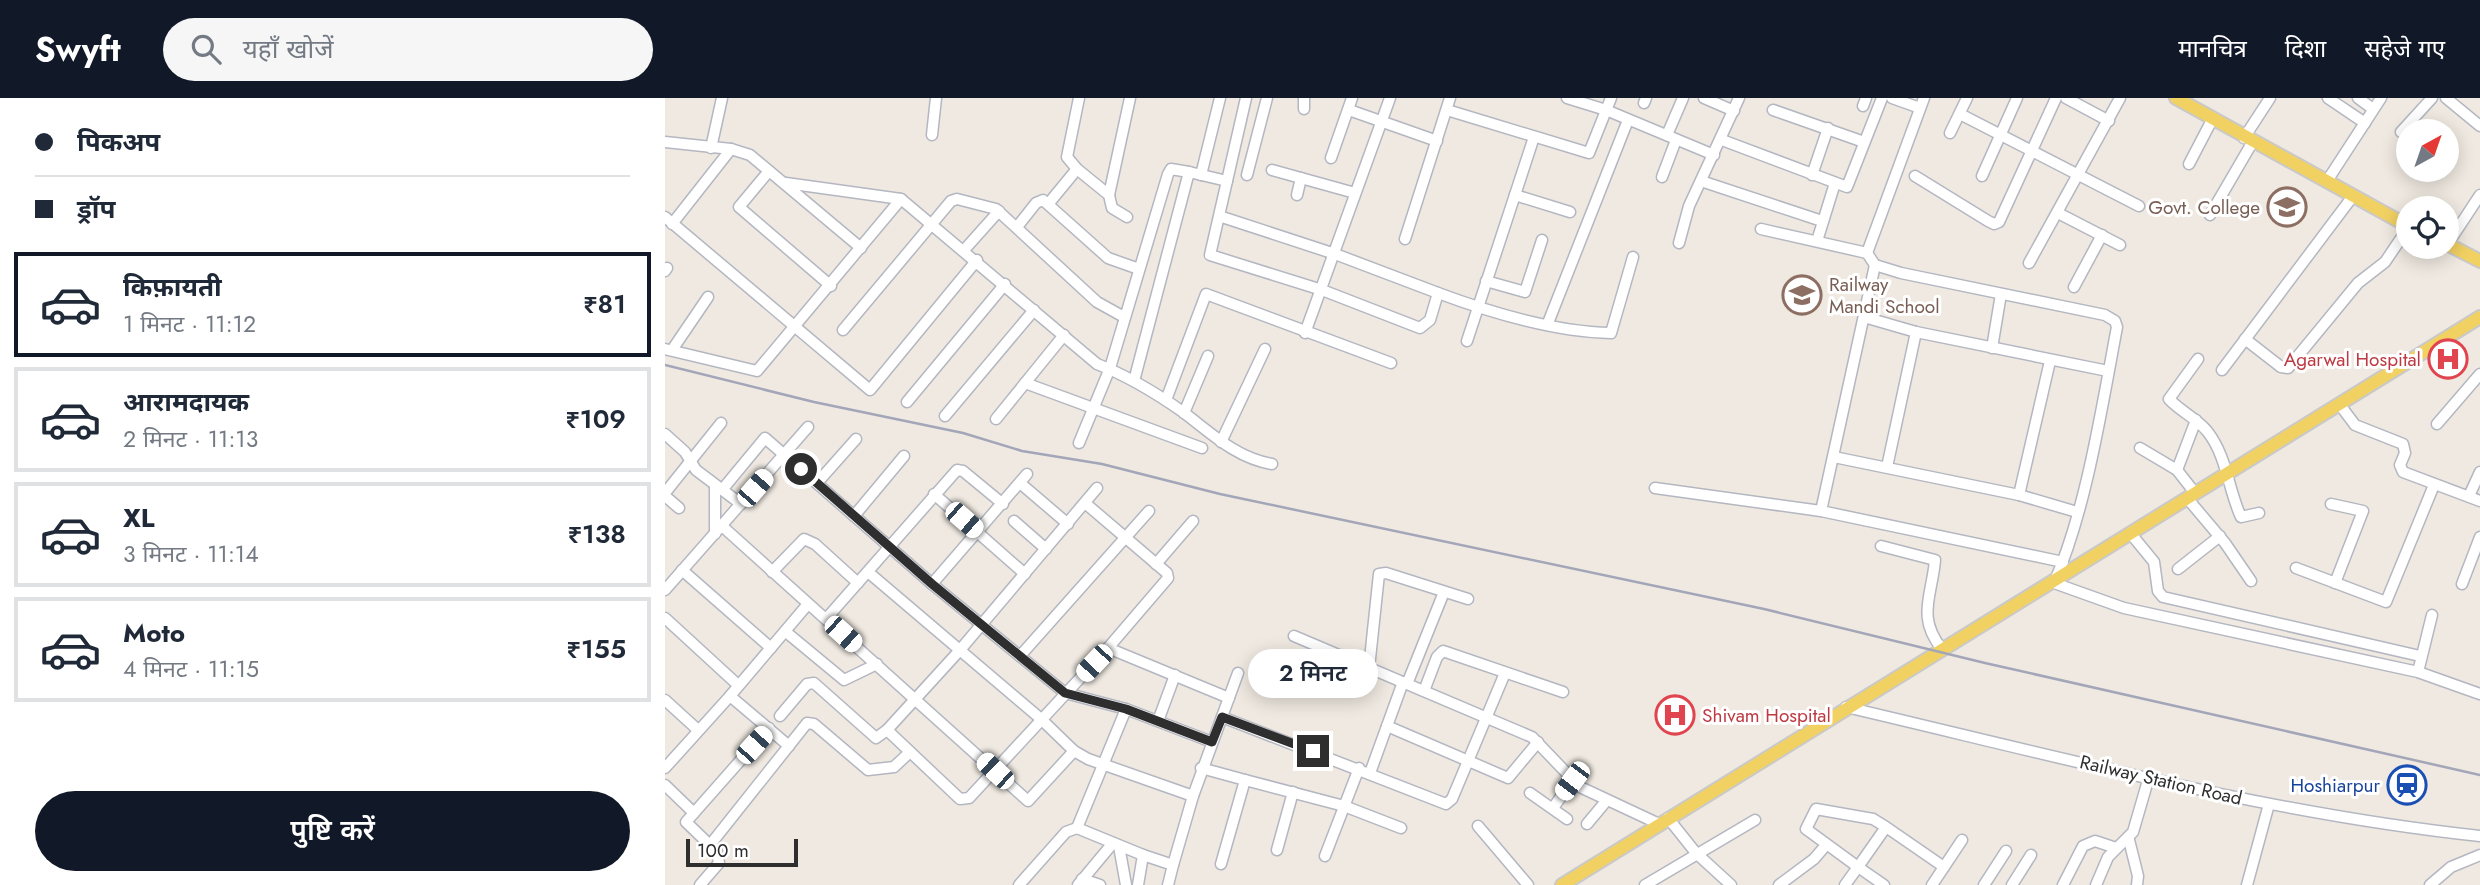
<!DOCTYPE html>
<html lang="hi">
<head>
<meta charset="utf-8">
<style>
  :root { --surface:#fff; --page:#f6f6f7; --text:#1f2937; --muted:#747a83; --line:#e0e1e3; --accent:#111827 }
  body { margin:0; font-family:Jost,"Noto Sans Devanagari",sans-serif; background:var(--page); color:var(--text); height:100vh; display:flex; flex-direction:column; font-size:26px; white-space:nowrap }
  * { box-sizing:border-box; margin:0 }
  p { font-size:23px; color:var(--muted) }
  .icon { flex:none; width:38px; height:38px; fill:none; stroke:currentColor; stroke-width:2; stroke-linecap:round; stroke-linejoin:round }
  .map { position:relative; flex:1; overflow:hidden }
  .sheet { display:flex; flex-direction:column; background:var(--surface); width:665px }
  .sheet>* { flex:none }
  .banner { display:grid; align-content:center; height:154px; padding:0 35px; background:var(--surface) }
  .needle { width:46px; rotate:40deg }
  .fabs { position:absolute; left:1731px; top:21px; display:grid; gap:14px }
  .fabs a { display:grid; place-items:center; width:63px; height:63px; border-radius:50%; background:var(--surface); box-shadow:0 4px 18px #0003; font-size:35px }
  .scale { position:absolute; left:21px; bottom:18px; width:112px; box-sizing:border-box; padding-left:7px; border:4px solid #2e2e2e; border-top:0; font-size:19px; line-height:24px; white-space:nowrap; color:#2e2e2e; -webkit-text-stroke:5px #fff; paint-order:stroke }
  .end { position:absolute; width:32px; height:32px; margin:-16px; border:9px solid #2e2e2e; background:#fff; box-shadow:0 0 0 4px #fff }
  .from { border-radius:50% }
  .bubble { position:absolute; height:49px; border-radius:24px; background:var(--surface); box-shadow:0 4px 18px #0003; font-size:23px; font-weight:600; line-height:49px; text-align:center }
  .car { position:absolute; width:21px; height:42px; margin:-21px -10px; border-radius:9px; box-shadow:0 0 5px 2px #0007; background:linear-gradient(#fff 24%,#345 0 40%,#fff 0 76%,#345 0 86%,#fff 0) }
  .banner b { display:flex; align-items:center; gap:24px; height:66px; font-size:26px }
  .banner b+b { border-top:2px solid var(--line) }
  .banner i { width:18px; height:18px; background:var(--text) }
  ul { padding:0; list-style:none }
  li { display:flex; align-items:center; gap:21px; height:105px; margin:0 14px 10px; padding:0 21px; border:4px solid var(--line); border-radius:0px }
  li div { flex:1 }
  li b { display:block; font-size:26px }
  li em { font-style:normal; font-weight:600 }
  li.active { border-color:var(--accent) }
  li>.icon { width:63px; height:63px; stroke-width:1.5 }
  .button { display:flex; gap:14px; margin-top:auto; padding:14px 35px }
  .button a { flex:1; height:80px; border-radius:42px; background:var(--accent); color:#fff; font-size:28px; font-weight:600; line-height:80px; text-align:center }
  header { display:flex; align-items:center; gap:42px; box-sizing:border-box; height:98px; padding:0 35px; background:var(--accent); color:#fff }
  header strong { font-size:33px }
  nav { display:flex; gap:38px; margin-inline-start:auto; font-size:24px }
  .search { width:490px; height:63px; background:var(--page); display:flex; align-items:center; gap:18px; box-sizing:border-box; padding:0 24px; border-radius:38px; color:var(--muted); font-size:26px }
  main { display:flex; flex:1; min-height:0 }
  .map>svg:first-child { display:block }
</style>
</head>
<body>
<header>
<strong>Swyft</strong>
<div class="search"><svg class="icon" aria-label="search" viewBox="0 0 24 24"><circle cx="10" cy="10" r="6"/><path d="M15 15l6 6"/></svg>यहाँ खोजें</div>
<nav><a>मानचित्र</a><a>दिशा</a><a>सहेजे गए</a></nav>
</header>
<main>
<section class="sheet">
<div class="banner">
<b><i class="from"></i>पिकअप</b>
<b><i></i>ड्रॉप</b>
</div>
<ul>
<li class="active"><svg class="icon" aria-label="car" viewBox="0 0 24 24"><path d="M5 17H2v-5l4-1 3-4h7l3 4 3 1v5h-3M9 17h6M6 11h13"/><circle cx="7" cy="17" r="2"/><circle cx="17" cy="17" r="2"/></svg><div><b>किफ़ायती</b><p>1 मिनट · 11:12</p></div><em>₹81</em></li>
<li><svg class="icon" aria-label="car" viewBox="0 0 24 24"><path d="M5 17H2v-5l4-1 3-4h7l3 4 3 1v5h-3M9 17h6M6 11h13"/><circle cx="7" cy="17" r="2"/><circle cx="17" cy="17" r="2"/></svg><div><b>आरामदायक</b><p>2 मिनट · 11:13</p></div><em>₹109</em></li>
<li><svg class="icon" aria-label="car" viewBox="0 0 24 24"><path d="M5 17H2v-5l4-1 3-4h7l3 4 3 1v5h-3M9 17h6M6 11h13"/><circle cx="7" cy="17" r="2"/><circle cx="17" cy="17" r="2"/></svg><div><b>XL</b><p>3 मिनट · 11:14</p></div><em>₹138</em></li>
<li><svg class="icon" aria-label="car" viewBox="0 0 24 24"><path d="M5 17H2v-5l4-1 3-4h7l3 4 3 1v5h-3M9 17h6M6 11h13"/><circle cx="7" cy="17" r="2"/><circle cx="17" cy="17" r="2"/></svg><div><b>Moto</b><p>4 मिनट · 11:15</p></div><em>₹155</em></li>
</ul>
<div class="button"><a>पुष्टि करें</a></div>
</section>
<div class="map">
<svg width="1815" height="787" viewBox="0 0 1815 787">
  <rect width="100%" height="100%" fill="#efe9e1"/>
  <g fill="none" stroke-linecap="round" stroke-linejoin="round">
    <g stroke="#b4b7c1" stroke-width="13">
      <g id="minor">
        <path d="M414,0L402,59L412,71L444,97L447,110L462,119"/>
        <path d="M639,0V11"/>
        <path d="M902,0L941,12L1049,57"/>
        <path d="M1039,0L1069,13"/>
        <path d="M1227,0L1255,10"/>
        <path d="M1401,0L1444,23"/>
        <path d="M1663,0L1700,25"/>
        <path d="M1693,0L1708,11"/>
        <path d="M1781,0L1815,28"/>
        <path d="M979,5L981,0"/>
        <path d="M1198,8L1201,0"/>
        <path d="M684,12L772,43"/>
        <path d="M782,12L924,55L946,0"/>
        <path d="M1108,12L1199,44"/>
        <path d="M1295,16L1474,108"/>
        <path d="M1736,34L1767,0"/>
        <path d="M1285,35L1302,0"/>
        <path d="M267,37L271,0"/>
        <path d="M1002,37L1018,0"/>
        <path d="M1579,40L1605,0"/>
        <path d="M1057,42L1182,89L1217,0"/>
        <path d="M0,44L66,51L85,57L196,150"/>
        <path d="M46,50L57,0"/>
        <path d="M666,60L687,0"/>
        <path d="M1524,66L1548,20"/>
        <path d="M607,72L690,95"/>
        <path d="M104,73L74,109L166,188"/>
        <path d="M536,77L555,0"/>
        <path d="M582,77L602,0"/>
        <path d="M1147,77L1163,30"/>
        <path d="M1250,78L1323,123L1329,126L1334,124L1391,0"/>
        <path d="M1317,78L1352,0"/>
        <path d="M997,79L1011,42"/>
        <path d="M1036,83L1157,123"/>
        <path d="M1662,83L1716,0"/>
        <path d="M121,85L236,101"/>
        <path d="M444,97L465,0"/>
        <path d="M632,97L636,80"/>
        <path d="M850,97L905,114"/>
        <path d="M384,105L412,71"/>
        <path d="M1393,115L1455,147"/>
        <path d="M1545,117L1587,45"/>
        <path d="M554,118L670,156L773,195L765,222L755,230L657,192L545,157L581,0"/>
        <path d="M0,119L205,292L312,162"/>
        <path d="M7,126L66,51"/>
        <path d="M352,129L371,105L378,102L443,160L474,171"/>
        <path d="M1096,131L1202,155L1210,167L1236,175L1440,217L1450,223L1452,229C1437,308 1421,413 1389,485L1459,510L1753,574L1815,596"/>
        <path d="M740,141L785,0"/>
        <path d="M1152,143L1170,85"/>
        <path d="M1014,145L1024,108L1074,0"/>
        <path d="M1782,147L1815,97"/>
        <path d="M300,151L334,113"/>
        <path d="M1202,155L1259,0"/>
        <path d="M1364,165L1455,0"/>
        <path d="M1210,167L1156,413L1398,464"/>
        <path d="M0,173L2,170"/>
        <path d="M821,183L860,194L877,142"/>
        <path d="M1409,189L1437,137"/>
        <path d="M773,195C824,214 891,234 946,235L968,159"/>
        <path d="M1199,219L1251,234L1443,273"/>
        <path d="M883,225L963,22"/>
        <path d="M178,232L286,103L292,101L331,111L432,204L459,219"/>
        <path d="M640,235L725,0"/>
        <path d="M1580,241L1616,269L1623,270L1693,185L1720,164L1743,130"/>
        <path d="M802,243L869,39"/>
        <path d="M1327,250L1336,196"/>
        <path d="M0,251L92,273L236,101L432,266C463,278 491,295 518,314C546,335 571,360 607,366"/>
        <path d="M7,252L43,199"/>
        <path d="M1533,261L1504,301C1515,313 1531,320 1542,333C1562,358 1563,391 1576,419L1594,415"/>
        <path d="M1557,272L1688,98"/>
        <path d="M469,283L524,74L562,83"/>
        <path d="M360,285L537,350"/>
        <path d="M501,302L541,196L726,265"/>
        <path d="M242,304L340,186"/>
        <path d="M1675,307L1690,327L1738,346L1740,355L1735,367L1738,374L1815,403"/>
        <path d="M519,315L543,258"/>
        <path d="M280,318L369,212"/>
        <path d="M331,321L399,237"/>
        <path d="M1772,326L1815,276"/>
        <path d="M0,336L20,354L31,372L76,406"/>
        <path d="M556,344L600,251"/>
        <path d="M414,345L445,270L503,76L506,71L524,74"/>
        <path d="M1475,350L1512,372L1530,395"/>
        <path d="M1169,359L1354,397L1412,414"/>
        <path d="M1222,369L1251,234"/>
        <path d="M1512,372L1531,322"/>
        <path d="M152,385L191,341"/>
        <path d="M355,385L403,426"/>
        <path d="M990,390L1156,413"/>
        <path d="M57,392L100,340L267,486L400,595L461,611L547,644"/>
        <path d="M0,395L56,325"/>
        <path d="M269,396L360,476"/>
        <path d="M1354,397L1385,263"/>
        <path d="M0,398L14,410"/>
        <path d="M1804,398L1815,374"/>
        <path d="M1522,400L1560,445L1586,483"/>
        <path d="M420,405L502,475L503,480L443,550L304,700L295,701L222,632L295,552L432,390"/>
        <path d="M1666,406L1698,413L1670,485"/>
        <path d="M189,418L239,358"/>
        <path d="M349,423L381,451"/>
        <path d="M57,428L363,703L409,653"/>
        <path d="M50,436V387"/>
        <path d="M1466,436L1489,464L1493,493L1498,499L1755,558"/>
        <path d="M1216,448L1270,462C1267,498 1251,519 1277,551"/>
        <path d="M491,466L528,423"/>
        <path d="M1631,470L1721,504L1769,387"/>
        <path d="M1513,471L1555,438"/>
        <path d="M17,472L106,550"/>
        <path d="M107,474L139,441L150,446L193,485"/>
        <path d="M203,474L376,621L409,653L423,661L528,698L573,575"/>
        <path d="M267,486L362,376"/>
        <path d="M1797,486L1815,439"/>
        <path d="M0,492L143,329"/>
        <path d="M0,520L73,587"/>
        <path d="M161,521L292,372L298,373L338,406"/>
        <path d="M121,534L179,582L212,566"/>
        <path d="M629,538L867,639L915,689L994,726"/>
        <path d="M443,550L564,600"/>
        <path d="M355,558L484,413"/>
        <path d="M704,570L714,476L721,475L803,501"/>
        <path d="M1753,574L1767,517"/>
        <path d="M742,586L779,494"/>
        <path d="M759,593L772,559L778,553L898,594"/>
        <path d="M0,602L33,632"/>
        <path d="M1181,609C1391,658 1600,715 1815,738"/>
        <path d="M461,611L412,730L478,757L473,787"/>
        <path d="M115,618L142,586L149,585L211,640L222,632"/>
        <path d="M557,619L781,706L787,701L840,575"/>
        <path d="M493,623L510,577"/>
        <path d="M722,628L843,680L873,644"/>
        <path d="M124,648L65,598L143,506"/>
        <path d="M0,670L65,598"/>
        <path d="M536,670L580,682L556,766"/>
        <path d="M705,675L738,584"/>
        <path d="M580,682L679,708L736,730"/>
        <path d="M0,687L29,715"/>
        <path d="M865,695L902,721"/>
        <path d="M888,710L907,683"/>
        <path d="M1003,720L1031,755L1066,787"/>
        <path d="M922,726L942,702"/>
        <path d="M813,728L863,787"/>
        <path d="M1221,729L1193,769L1141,731L1151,711L1208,721L1221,729L1279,769"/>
        <path d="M1464,742L1473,778L1472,787"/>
        <path d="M45,747L142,625L149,626L203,672L229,669L245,654"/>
        <path d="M454,748L461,787"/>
        <path d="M612,752L628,694"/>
        <path d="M478,757L508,767L528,698"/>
        <path d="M660,758L694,670"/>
        <path d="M417,781L435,787"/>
        <path d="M35,787L54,765L52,754L21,724L104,630"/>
        <path d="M354,787L401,734L412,730"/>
        <path d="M413,787L448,745"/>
        <path d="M503,787L508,767"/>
        <path d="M980,787L1090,722"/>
        <path d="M1114,787L1149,761L1161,747"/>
        <path d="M1180,787L1193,769L1219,787"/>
        <path d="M1267,787L1297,742"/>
        <path d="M1319,787L1341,753"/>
        <path d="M1347,787L1366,757"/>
        <path d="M1398,787L1418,748L1430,743L1451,750"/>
        <path d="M1431,787L1443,759L1468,734L1484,679"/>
        <path d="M1582,787L1604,706"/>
        <path d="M1765,787L1786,769L1815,757"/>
      </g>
    </g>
    <g stroke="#c9c9c9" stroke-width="16">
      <g id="major">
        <path d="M1511,0L1743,128"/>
        <path d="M1782,146L1815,163"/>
        <path d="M897,787L1815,219"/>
      </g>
    </g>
    <use href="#minor" stroke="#fff" stroke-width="10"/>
    <use href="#major" stroke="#f2d163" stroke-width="12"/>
    <path stroke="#a3a6b8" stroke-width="2.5" d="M0,267L149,304L298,335L357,353L437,366L555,396L1099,511L1320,565L1815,677"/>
  </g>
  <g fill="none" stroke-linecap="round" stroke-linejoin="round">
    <path stroke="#2e2e2e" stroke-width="9" d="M136,371L267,486L400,595L461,611L547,644L557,619L648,653"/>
  </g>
  <defs>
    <g id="school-ring" transform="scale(2.0125)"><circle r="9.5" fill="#fff" stroke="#8d6e63" stroke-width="1.5"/><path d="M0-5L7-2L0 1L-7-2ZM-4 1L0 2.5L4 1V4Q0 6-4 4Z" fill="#8d6e63"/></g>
    <g id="hospital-ring" transform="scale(2.0125)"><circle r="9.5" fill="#fff" stroke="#e0444e" stroke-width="1.5"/><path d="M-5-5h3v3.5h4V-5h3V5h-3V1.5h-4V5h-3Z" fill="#e0444e"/></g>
    <g id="station-ring" transform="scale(2.0125)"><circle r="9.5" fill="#fff" stroke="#1a4fb4" stroke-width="1.5"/><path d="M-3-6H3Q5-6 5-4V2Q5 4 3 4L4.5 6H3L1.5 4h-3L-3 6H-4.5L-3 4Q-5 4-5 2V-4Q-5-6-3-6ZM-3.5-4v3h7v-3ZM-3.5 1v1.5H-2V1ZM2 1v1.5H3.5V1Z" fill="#1a4fb4"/></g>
  </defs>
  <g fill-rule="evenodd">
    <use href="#school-ring" x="1622" y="109"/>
    <use href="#school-ring" x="1137" y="197"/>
    <use href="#hospital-ring" x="1783" y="261"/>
    <use href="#hospital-ring" x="1010" y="617"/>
    <use href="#station-ring" x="1742" y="687"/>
  </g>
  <g text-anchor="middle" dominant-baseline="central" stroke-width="6" stroke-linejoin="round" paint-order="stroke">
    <g font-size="19" fill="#785e54" stroke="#fff" text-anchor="end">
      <text x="1595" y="109">Govt. College</text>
      <text x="1164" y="186" text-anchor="start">Railway<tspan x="1164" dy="22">Mandi School</tspan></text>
    </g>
    <g font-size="19" fill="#be3a42" stroke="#fff" text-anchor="end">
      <text x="1756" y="261">Agarwal Hospital</text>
      <text x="1037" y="617" text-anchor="start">Shivam Hospital</text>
    </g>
    <g font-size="19" fill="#2e2e2e" stroke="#fff">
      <text transform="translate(1496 682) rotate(13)">Railway Station Road</text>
    </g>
    <g font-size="19" fill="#164399" stroke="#fff" text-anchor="end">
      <text x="1715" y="687">Hoshiarpur</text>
    </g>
  </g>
</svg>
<div class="fabs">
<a><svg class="needle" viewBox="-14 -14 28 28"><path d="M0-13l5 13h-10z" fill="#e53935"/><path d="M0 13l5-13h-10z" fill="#747a83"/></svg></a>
<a><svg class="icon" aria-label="locate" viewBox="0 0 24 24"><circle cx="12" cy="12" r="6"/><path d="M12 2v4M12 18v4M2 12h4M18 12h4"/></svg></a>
</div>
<div class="scale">100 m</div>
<i class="end from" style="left:136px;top:371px"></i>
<i class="end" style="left:648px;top:653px"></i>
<div class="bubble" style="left:583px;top:551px;width:130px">2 मिनट</div>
<i class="car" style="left:90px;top:390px;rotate:41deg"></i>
<i class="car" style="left:299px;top:422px;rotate:131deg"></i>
<i class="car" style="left:178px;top:536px;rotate:132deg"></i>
<i class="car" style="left:429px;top:565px;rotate:223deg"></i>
<i class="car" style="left:89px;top:647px;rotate:42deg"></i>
<i class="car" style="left:330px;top:673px;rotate:313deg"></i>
<i class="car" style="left:907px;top:683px;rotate:217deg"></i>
</div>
</main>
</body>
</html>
